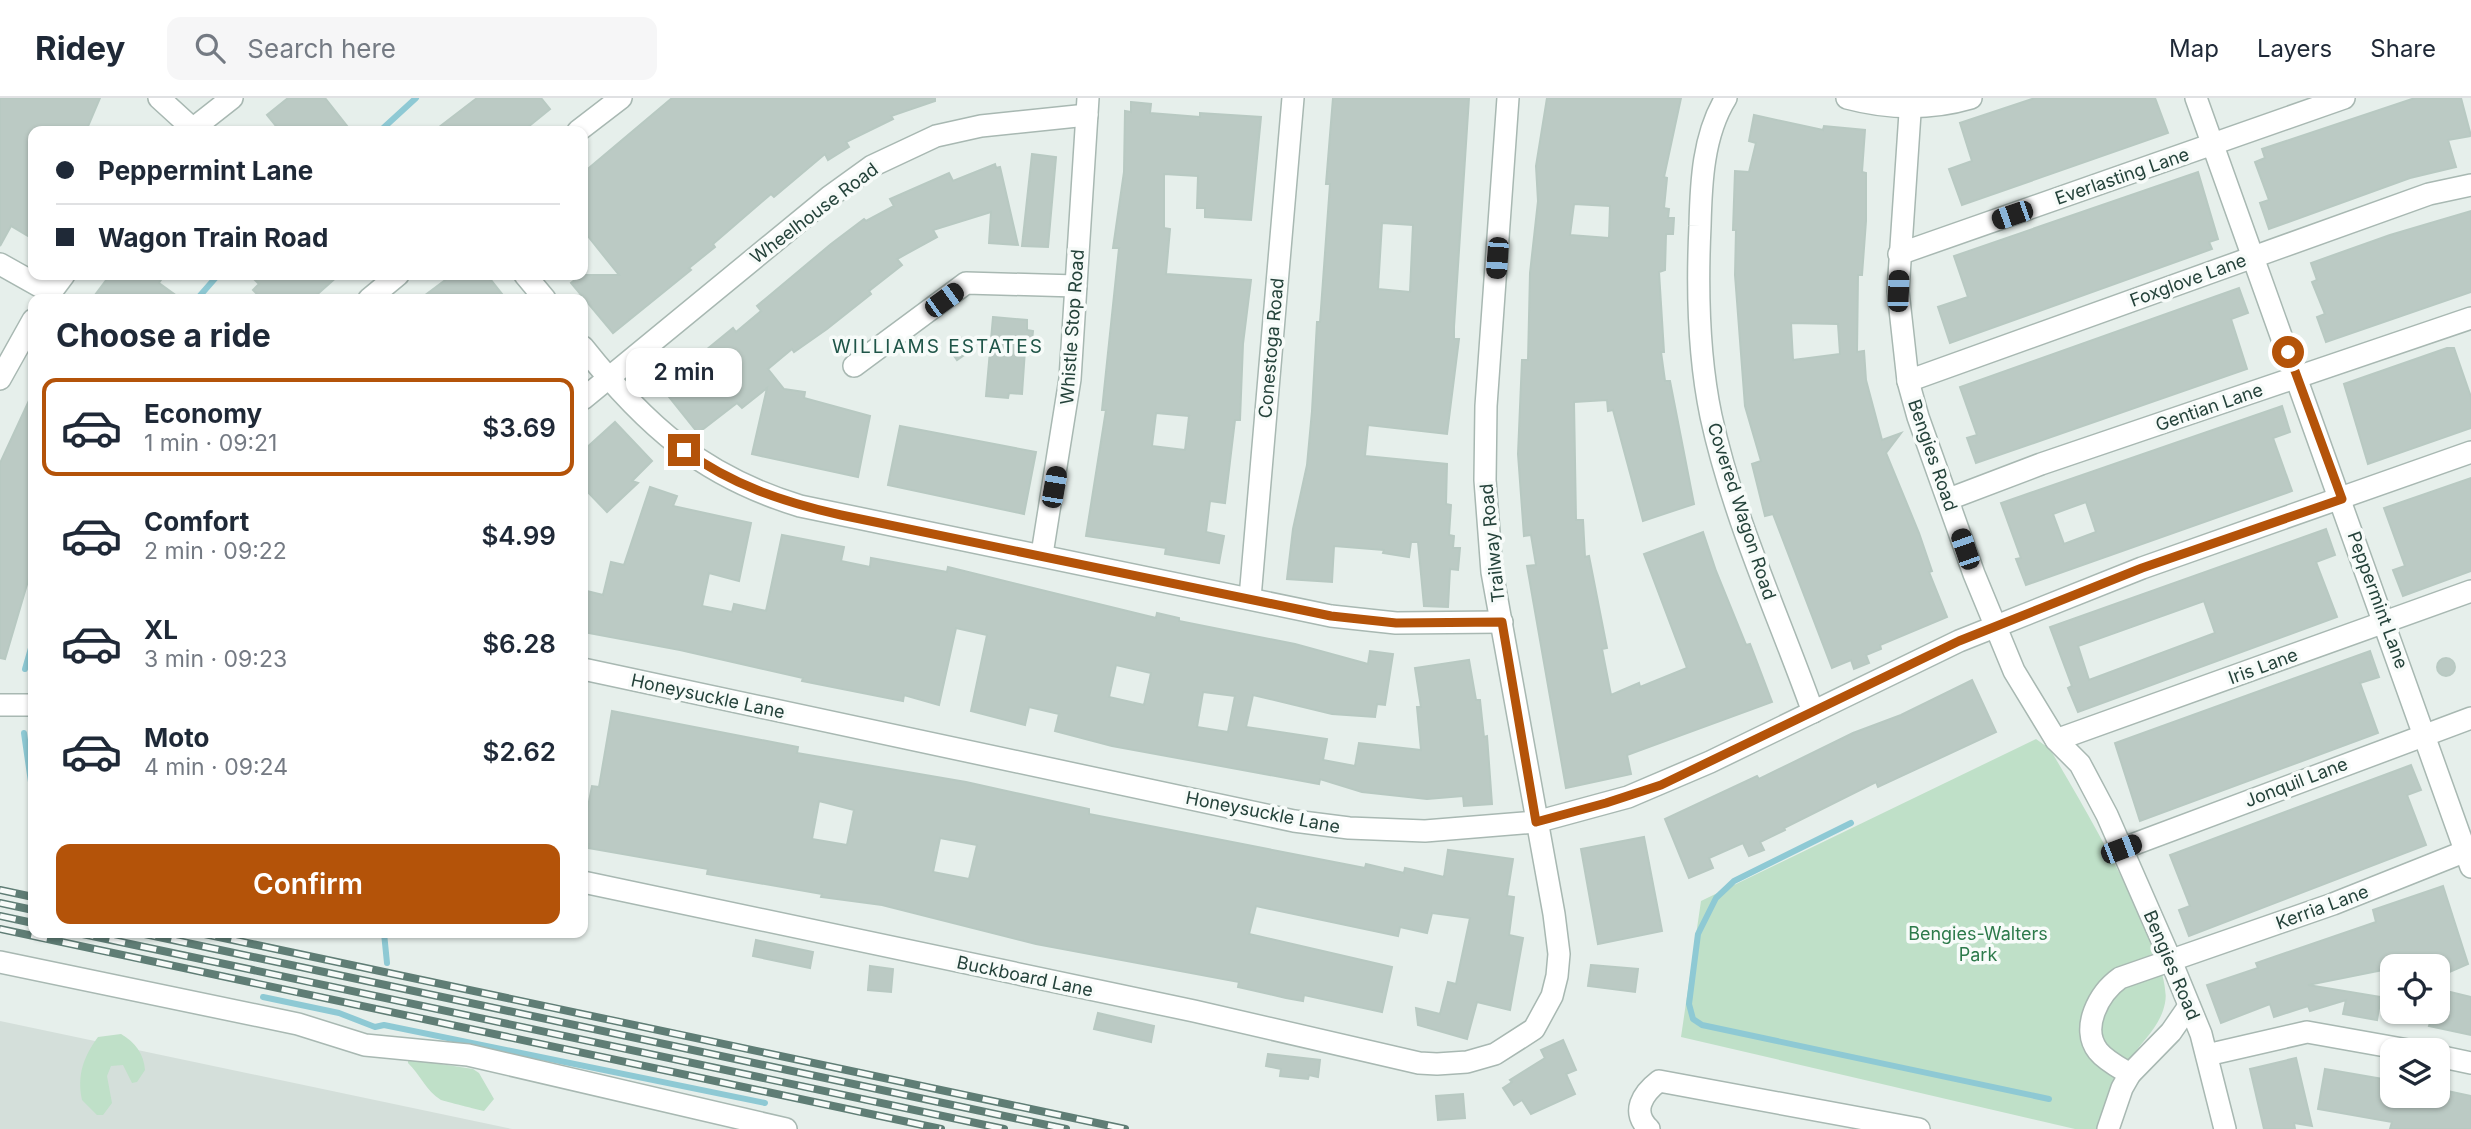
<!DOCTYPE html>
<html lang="en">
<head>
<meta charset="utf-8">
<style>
  :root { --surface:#fff; --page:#f6f6f7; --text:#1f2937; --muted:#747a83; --line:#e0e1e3; --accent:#b45309 }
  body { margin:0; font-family:Inter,sans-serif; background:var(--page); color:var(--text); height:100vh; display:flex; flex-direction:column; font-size:26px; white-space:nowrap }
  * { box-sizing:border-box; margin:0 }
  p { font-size:23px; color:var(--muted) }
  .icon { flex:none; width:38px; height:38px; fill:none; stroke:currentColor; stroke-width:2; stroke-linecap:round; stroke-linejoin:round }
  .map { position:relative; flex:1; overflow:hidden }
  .sheet { position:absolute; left:28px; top:196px; width:560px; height:644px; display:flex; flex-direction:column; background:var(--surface); border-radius:14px; box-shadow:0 2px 5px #0004 }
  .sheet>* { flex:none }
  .top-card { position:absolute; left:28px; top:28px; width:560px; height:154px; border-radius:14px; box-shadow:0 2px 5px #0004; display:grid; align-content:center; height:154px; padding:0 28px; background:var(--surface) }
  .tools { position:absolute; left:2380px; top:856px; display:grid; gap:14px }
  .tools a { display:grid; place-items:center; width:70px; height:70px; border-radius:14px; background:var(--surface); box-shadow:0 2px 5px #0004; font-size:35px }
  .end { position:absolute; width:32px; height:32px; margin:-16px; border:9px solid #b45309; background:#fff; box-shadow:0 0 0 4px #fff }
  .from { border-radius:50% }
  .bubble { position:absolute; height:49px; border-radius:14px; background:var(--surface); box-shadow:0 2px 5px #0004; font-size:23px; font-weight:600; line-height:49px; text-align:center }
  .car { position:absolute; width:21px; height:42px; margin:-21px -10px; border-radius:9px; box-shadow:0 0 5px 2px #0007; background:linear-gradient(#222 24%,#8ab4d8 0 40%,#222 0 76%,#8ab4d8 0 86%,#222 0) }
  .top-card b { display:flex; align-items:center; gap:24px; height:66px; font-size:26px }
  .top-card b+b { border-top:2px solid var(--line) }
  .top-card i { width:18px; height:18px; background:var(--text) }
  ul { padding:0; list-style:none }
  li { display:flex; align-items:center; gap:21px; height:98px; margin:0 14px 10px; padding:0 14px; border:4px solid transparent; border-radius:14px }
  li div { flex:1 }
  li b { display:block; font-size:26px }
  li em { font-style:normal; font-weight:600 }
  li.current { border-color:var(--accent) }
  li>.icon { width:63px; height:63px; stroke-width:1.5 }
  h2 { padding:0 28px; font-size:32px; line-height:84px }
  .cta { display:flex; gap:14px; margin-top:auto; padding:14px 28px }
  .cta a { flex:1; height:80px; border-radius:14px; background:var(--accent); color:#fff; font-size:28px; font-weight:600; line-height:80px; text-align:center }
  header { display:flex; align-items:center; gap:42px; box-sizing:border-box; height:98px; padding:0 35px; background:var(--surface); border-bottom:2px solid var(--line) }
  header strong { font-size:33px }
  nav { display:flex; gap:38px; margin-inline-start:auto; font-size:24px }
  .search { width:490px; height:63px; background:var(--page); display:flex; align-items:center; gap:18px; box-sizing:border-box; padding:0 24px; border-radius:14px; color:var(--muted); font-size:26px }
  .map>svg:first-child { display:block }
</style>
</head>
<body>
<header>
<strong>Ridey</strong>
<div class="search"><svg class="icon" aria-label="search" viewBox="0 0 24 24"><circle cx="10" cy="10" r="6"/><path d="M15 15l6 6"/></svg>Search here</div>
<nav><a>Map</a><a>Layers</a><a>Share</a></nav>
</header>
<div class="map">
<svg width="2471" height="1031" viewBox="0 0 2471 1031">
  <rect width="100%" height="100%" fill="#e6efeb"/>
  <path fill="#d4dfda" d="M0,923L512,1031H0Z"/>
  <g fill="#bfe0c8">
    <path d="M2036,641L2050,651C2075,694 2175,860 2165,905C2160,930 2142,942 2129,963C2117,983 2109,1009 2099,1031H2075L1681,939L1701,803Z"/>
    <path d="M121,936C135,944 144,956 145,972L137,984L132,985L123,967L111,968L107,978L112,1005L103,1017H97L82,1002C77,978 83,959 98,939Z"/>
    <path d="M408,961L473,971L479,975L494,1001L484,1013C479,1012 444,1003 441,1002C426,993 420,976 408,965Z"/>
  </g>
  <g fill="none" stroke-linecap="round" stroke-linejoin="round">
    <g stroke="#8ec9d4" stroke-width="6">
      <path d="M380,33L416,0"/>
      <path d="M197,201L218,177"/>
      <path d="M25,571L33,543"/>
      <path d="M24,635L33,698"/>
      <path d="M31,658L32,635"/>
      <path d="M1851,725L1734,783L1716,800L1698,836L1689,906L1693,921L1702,927L2049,1001"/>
      <path d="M384,835L387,865"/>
      <path d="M263,899L339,915L375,929L384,927L765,1005"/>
    </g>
  </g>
  <g fill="#bbcac4" stroke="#b8c9c2" stroke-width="2" fill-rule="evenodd">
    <path d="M0,0H100L86,33H33V141L11,128L0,148Z"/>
    <path d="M288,0H325L351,33H280L267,17Z"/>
    <path d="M477,0H541L550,11L523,33H434Z"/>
    <path d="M672,0H935V3L891,18L893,21L846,44L849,49L828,62L825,56L774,99L771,96L713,146L715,149L689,170L691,172L613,235L571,185L581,177H619L583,132V75Z"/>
    <path d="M1333,0H1469L1454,229V241H1459L1447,336L1368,327L1365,358L1447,366L1446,406L1451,407L1449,437L1454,438L1453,450H1460L1458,472L1450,471L1448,509L1424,508L1418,444H1411L1409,459L1383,455L1384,452L1334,448L1332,484L1287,481L1293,431L1307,367L1312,313L1317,224H1320L1330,86H1326ZM1382,125L1413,127L1410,194L1378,191Z"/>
    <path d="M1547,0H1681L1664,79L1667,80L1664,110L1669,111L1668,120H1674L1673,136H1666L1665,172L1659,174L1664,254H1661L1665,283H1670L1694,406L1643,423L1613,312L1608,313L1607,302L1574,304L1576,422H1583L1585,459L1589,458L1607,550L1602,551L1611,597L1639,585L1640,589L1687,570L1644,456L1703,434L1716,473L1746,547L1750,546L1772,604L1627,657L1631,676L1566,690L1527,468L1536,467L1531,437L1524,438L1518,356L1522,262H1528L1530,175L1538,103L1536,68ZM1574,106L1610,108L1609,140L1570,137Z"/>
    <path d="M2035,0H2155L2168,35L1962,107L1949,71L1972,63L1960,25Z"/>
    <path d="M2415,0H2461L2471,38L2448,42L2456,69L2410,80L2269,131L2260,105L2269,102L2255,64L2265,60L2262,51Z"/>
    <path d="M1131,4L1151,6L1150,15L1200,19V15L1261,19L1251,122L1205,119V110H1197L1198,78L1164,76V130L1170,131L1166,176L1251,182L1243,246L1240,322H1235L1225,405L1210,403L1206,434L1224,438L1219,465L1165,456L1166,450L1086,438L1106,312H1102L1119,150H1113L1124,74L1125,13L1131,14ZM1156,315L1189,318L1185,352L1152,348Z"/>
    <path d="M1754,17L1823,32L1824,28L1865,32L1862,74L1866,75V123L1862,177H1858L1857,254L1864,253L1866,282L1882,342L1901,335L1886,355L1919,435L1932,473L1929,474L1947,519L1880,547L1881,551L1866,557L1869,565L1854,571L1851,562L1832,570L1773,416L1765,418L1752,366L1761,363L1745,308L1735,177L1736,132H1733L1735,73L1749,74L1756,45L1749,43ZM1791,225L1838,226L1840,256L1793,262Z"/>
    <path d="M1032,56L1056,59L1048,149L1022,148Z"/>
    <path d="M995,66L996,70L1000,69L1018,147L989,145L991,114L933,132L937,139L897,161L902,167L869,193L871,196L827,231L794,254L792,251L768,271L784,291L805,294L804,300L870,318L858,379L752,356L767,290L742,310L737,305L698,335L661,289L733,230L736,234L761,213L757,208L831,146L864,121L866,123L894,108L890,101L949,75L953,83Z"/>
    <path d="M2198,74L2218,141L2209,144L2212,151L1950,245L1938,209L1968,199L1954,158Z"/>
    <path d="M2471,113V194L2326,244L2317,219L2325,216L2312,184L2317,182L2311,165L2390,137Z"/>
    <path d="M110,177H164L159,185L181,201H92Z"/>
    <path d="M250,177H339L312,201H262L253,192L259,186Z"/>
    <path d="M452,177H487L506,201H420Z"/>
    <path d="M2239,190L2248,215L2231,221L2247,271L1976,365L1967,340L1977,337L1960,289Z"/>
    <path d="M993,219L1027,222V232L1033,233L1031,253L1025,252L1022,296L1009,295L1008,300L986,298Z"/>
    <path d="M961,240L970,253L957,262L948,249Z"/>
    <path d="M2447,250H2454L2471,299V330L2368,366L2344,286Z"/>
    <path d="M33,294V466L5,561L0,560V365Z"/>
    <path d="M2282,308L2290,334L2273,340L2292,393L2026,487L2016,461L2021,460L2001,405ZM2086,404L2096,434L2064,446L2053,416Z"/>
    <path d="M615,324L652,363L632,383L638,385L607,414L583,389V353Z"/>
    <path d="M900,328L1036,354L1024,416L888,387Z"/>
    <path d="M2471,380V473L2403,498L2393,472L2405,468L2384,410Z"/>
    <path d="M650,389L677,398L673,408L751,425L739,483L709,475L702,508L732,514L734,506L766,513L782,437L844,449L841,463L870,469L871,460L947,474L948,469L1156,520L1157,515L1179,520V523L1295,546L1368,566L1370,553L1393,556L1385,607L1377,606L1375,619L1332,616L1253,597L1246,629L1327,641L1323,662L1355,668L1359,645L1421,652L1417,609H1421L1415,570L1469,562L1476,602H1480L1484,639L1487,638L1492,706L1464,708L1463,698L1427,701L1362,694L1320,681L1319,686L1112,648L1055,633L1059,616L1029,609L1025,627L971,613L987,537L956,530L939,607L904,597L903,603L802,583L803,580L680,552L583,534V492L603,497L611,464L624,467ZM1116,567L1151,575L1144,607L1109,599ZM1203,594L1235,598L1228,634L1197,629Z"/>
    <path d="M2326,431L2335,457L2316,464L2337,519L2078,614L2068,590L2072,588L2050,529ZM2204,503L2215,535L2089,582L2078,548Z"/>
    <path d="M2370,553L2379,579L2360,585L2378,635L2140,723L2115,645Z"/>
    <circle cx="2446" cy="569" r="9"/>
    <path d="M1972,582L1996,634L1878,689L1876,684L1784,730L1785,732L1760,744L1764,752L1749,758L1743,745L1709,760L1713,770L1689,780L1665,721L1757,678L1759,681L1853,635L1901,617Z"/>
    <path d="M612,613L798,649L797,655L966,684L1089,711V716L1365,770L1366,766L1404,775L1405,770L1444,779L1448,752L1513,761L1507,798L1514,799L1509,837L1523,840L1510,912L1477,904L1467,941L1418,927L1416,910L1440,916L1448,884L1456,886L1470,820L1432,815L1427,835L1400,829L1398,838L1256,808L1249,836L1392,869L1382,914L1304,897L1303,903L1286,900L1238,889L1239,884L1036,846L882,807L821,799L822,796L707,776L708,771L588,750L589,746L583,745V734L592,688L599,689ZM819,703L854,712L847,747L812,741ZM940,740L977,747L969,781L933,774Z"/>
    <path d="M2411,667L2421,692L2407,697L2426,747L2189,838L2179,812L2190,808L2170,757Z"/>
    <path d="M1644,739L1662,833L1598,846L1581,751Z"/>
    <path d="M2443,788L2468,866L2438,879V868H2387L2388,871L2308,887L2381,899L2377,922L2343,916L2346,902L2310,913L2308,908L2274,919L2270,906L2221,925L2207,887L2258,870L2256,865L2376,824L2373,812Z"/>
    <path d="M756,842L813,854L810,870L753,858Z"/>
    <path d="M1591,867L1638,871L1635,894L1588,888Z"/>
    <path d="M870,868L893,871L891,894L868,892Z"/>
    <path d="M2438,891L2471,899V937L2429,928L2434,914H2438Z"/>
    <path d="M1098,915L1154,928L1151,944L1094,931Z"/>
    <path d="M1563,942L1576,972L1566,976L1575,996L1531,1016L1522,1002L1514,1007L1503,990L1512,984L1510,982L1545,960L1541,952Z"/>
    <path d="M1268,956L1320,962L1318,979L1309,977L1308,981L1280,978L1281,971L1266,968Z"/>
    <path d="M2296,960L2312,1028L2294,1025L2295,1031H2264L2250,971Z"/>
    <path d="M2325,971L2389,982L2386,998H2438V991L2471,998V1031H2390L2392,1024L2318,1011Z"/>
    <path d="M1463,996L1465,1020L1438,1022L1436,998Z"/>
  </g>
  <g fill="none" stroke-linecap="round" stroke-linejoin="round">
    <g stroke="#a8b8b2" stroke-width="24">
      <g id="minor">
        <path d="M159,0L193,31"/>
        <path d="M1726,0C1703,37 1701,85 1700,128C1697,191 1698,256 1711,318C1733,420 1778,516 1813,614"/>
        <path d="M1847,0C1888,11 1930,12 1971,0"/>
        <path d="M1911,0L1898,193L1908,283L1918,319L1974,476L2014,573L2056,642L2080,666L2107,717L2171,863L2201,936L2225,1031"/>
        <path d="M2196,0L2471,769"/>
        <path d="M190,33L232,0"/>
        <path d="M578,33L621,0"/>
        <path d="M1899,156L2344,0"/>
        <path d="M0,166L50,194"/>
        <path d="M525,177L545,201"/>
        <path d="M46,201L64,177"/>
        <path d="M369,201L398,177"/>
        <path d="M583,249C646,328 702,378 800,408L1331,518L1396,525L1502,524"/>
        <path d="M854,268L966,185L1076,188"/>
        <path d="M0,281L33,222"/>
        <path d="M1908,283L2429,96L2471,87"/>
        <path d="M583,301L829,99L872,68L936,38L981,28L1087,17"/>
        <path d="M1949,401L2041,366L2471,220"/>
        <path d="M1042,456L1070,281L1088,0"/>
        <path d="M1250,500L1293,0"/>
        <path d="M583,571L1294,723L1349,730L1425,733L1536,724L1628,699L1710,664L1959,543L2142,470L2471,354"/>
        <path d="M0,607H33"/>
        <path d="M2056,642L2471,493"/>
        <path d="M2121,751L2471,620"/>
        <path d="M583,784L1194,913L1419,965L1437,966L1467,964L1495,956L1534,931L1552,898L1557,878L1559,856L1554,816L1492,474L1485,382L1486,308L1508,0"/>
        <path d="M0,864L298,926L365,947L468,957L786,1031"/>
        <path d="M2207,957L2307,934L2408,952"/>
        <path d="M2438,958L2471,965"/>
        <path d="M2130,976C2120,970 2106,963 2098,953C2080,930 2099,895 2120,880L2333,806L2471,751"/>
        <path d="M1649,1031C1631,1014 1642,996 1659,983L1919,1031"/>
        <path d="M2108,1031L2122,990L2130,976L2171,934L2189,908"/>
      </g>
    </g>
    <use href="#minor" stroke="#fff" stroke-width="21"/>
    <g stroke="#5f7d75" stroke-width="8">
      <g id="rail">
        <path d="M0,792L33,799"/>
        <path d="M0,805L33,812"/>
        <path d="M0,818L33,825"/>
        <path d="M0,831L941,1031"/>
        <path d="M78,835L1004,1031"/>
        <path d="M140,835L1066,1031"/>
        <path d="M200,835L1125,1031"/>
      </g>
    </g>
    <use href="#rail" stroke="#f7fbf9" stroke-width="5" stroke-dasharray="16" stroke-linecap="butt"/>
  </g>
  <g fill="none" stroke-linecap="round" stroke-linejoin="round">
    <path stroke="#b45309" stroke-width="9" d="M684,352C732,387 783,404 841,417L1331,518L1396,525L1502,524L1536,724L1606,705L1661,687L1959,543L2142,470L2342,401L2288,254"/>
  </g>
  <g text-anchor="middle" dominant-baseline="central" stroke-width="7" stroke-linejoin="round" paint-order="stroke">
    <g font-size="18" fill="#24423a" stroke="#f7fbf9">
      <text transform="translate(2122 78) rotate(-19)">Everlasting Lane</text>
      <text transform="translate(814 115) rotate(-37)">Wheelhouse Road</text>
      <text transform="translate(2188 182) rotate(-20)">Foxglove Lane</text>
      <text transform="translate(1072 229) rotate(-86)">Whistle Stop Road</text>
      <text transform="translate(1271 250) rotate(-85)">Conestoga Road</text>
      <text transform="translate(2209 309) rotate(-19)">Gentian Lane</text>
      <text transform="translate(1933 357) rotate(71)">Bengies Road</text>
      <text transform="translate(1742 413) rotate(72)">Covered Wagon Road</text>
      <text transform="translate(1492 445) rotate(-96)">Trailway Road</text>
      <text transform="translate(2378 502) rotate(70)">Peppermint Lane</text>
      <text transform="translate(2263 568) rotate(-20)">Iris Lane</text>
      <text transform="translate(708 598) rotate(12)">Honeysuckle Lane</text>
      <text transform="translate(2296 684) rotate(-21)">Jonquil Lane</text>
      <text transform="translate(1263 714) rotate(11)">Honeysuckle Lane</text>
      <text transform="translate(2322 809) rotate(-20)">Kerria Lane</text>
      <text transform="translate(2172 867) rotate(67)">Bengies Road</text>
      <text transform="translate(1025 878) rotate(12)">Buckboard Lane</text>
    </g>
    <g font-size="18" fill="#2d7a4b" stroke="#f7fbf9">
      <text x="1978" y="835">Bengies-Walters<tspan x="1978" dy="21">Park</tspan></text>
    </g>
    <g font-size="19" letter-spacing="2" fill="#1f5548" stroke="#f7fbf9">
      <text x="938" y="248">WILLIAMS ESTATES</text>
    </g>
  </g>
</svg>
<div class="tools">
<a><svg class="icon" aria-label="locate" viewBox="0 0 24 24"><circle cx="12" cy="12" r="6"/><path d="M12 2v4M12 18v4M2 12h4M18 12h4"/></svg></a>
<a><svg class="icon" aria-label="layers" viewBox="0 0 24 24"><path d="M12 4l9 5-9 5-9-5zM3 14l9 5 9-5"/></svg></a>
</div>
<i class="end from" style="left:2288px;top:254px"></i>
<i class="end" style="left:684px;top:352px"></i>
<div class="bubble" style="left:626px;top:250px;width:116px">2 min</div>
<i class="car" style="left:2012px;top:117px;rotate:251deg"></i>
<i class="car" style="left:1497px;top:160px;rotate:184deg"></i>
<i class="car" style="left:1898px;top:193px;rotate:2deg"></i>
<i class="car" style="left:944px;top:202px;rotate:54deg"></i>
<i class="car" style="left:1054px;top:389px;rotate:10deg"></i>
<i class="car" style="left:1965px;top:451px;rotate:341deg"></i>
<i class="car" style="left:2121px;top:751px;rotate:69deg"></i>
<div class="top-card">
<b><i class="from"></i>Peppermint Lane</b>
<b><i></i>Wagon Train Road</b>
</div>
<section class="sheet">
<h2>Choose a ride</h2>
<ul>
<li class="current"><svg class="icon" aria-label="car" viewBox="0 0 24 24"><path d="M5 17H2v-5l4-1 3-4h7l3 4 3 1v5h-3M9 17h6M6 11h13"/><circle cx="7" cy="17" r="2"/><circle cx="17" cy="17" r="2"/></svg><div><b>Economy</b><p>1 min · 09:21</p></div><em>$3.69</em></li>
<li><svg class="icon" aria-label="car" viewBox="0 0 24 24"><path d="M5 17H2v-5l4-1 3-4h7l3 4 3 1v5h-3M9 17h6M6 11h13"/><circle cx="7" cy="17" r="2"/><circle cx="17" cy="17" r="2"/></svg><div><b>Comfort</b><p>2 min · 09:22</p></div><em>$4.99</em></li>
<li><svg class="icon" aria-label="car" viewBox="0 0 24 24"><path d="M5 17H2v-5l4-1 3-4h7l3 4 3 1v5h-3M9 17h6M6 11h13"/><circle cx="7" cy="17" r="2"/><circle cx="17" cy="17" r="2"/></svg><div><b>XL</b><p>3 min · 09:23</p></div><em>$6.28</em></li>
<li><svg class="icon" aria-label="car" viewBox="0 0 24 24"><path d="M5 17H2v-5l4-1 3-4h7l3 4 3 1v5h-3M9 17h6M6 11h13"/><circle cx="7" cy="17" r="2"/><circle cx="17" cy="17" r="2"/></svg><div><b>Moto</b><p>4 min · 09:24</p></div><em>$2.62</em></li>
</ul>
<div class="cta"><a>Confirm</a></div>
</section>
</div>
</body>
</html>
